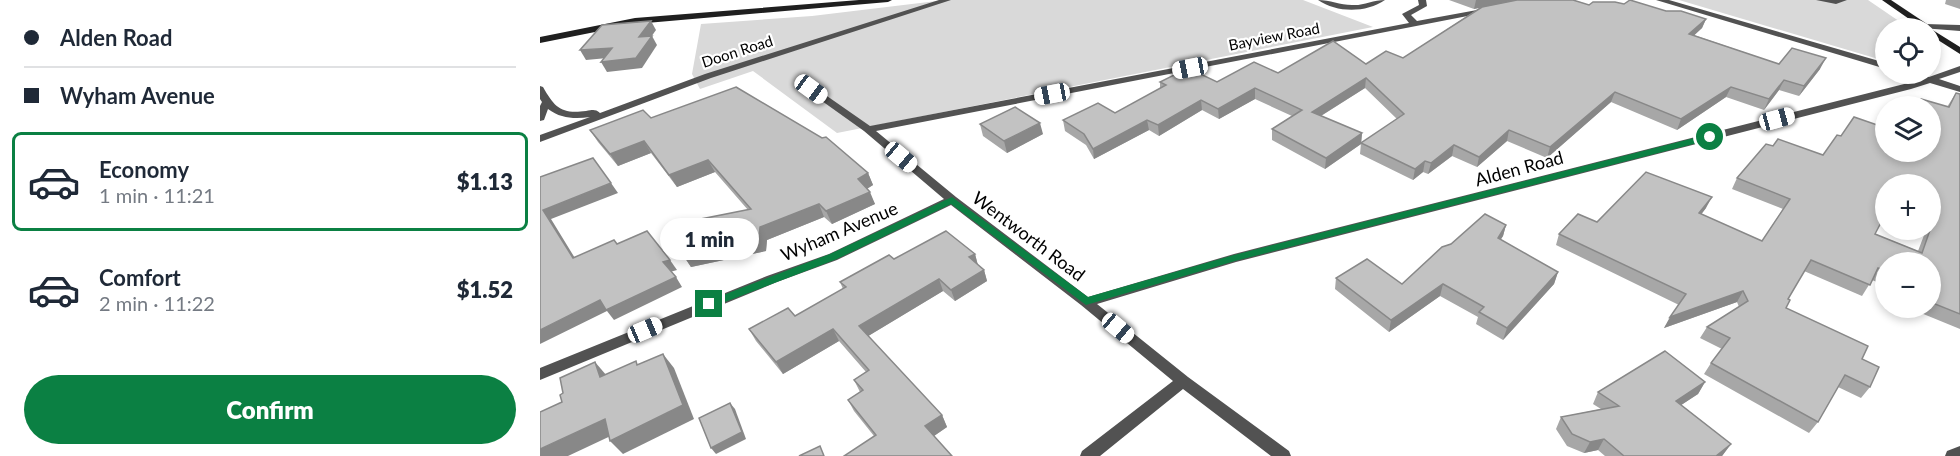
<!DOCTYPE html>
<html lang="en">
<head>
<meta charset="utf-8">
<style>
  :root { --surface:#fff; --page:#f6f6f7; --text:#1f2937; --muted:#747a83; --line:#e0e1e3; --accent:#0b8043 }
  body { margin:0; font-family:Lato,sans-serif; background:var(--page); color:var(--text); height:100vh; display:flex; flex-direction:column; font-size:22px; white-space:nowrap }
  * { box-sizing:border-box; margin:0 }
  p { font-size:20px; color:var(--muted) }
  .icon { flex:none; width:33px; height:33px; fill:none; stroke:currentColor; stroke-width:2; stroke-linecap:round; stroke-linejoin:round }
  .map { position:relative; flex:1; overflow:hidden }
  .drawer { display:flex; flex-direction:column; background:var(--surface); width:540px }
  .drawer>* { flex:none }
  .banner { display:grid; align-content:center; height:132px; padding:0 24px; background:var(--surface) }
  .controls { position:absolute; left:1335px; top:18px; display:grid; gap:12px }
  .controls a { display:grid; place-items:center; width:66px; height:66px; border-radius:50%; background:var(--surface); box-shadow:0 3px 9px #0003; font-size:30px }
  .end { position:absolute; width:27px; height:27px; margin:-14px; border:8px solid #0b8043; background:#fff; box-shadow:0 0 0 3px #fff }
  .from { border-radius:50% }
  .bubble { position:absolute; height:42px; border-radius:21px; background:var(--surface); box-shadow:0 3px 9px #0003; font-size:20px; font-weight:800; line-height:42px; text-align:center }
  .car { position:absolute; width:18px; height:36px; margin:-18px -9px; border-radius:8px; box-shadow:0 0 4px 2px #0007; background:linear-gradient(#fff 24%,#345 0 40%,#fff 0 76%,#345 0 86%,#fff 0) }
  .banner b { display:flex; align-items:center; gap:21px; height:57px; font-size:22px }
  .banner b+b { border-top:2px solid var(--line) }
  .banner i { width:15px; height:15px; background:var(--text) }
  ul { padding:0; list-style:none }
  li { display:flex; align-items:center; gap:18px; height:99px; margin:0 12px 9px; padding:0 12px; border:3px solid transparent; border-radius:9px }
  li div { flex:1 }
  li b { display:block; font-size:22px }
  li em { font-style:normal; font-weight:800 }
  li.selected { border-color:var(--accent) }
  li>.icon { width:54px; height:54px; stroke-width:1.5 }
  .action { display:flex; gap:12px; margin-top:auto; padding:12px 24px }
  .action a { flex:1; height:69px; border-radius:36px; background:var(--accent); color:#fff; font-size:24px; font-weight:800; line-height:69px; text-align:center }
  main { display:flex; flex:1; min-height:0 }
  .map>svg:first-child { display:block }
</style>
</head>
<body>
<main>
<section class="drawer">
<div class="banner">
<b><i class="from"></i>Alden Road</b>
<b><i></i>Wyham Avenue</b>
</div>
<ul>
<li class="selected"><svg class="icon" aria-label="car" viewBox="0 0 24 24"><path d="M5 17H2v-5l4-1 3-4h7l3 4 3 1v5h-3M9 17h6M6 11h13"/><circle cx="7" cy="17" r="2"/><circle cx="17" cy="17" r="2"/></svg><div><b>Economy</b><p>1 min · 11:21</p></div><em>$1.13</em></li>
<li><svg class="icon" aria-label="car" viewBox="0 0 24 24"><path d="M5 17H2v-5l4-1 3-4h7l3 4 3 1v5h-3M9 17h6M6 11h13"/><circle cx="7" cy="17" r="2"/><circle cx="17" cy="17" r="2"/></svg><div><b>Comfort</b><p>2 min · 11:22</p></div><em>$1.52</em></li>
</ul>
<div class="action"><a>Confirm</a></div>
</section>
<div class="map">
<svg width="1420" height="456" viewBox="0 0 1420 456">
  <rect width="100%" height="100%" fill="#fff"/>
  <g fill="#d9d9d9">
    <path d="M405,0H763L833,27L297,133L213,71L160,89L152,74L161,24L272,16Z"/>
    <path d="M1139,0H1328L1369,28H1346L1345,61Z"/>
  </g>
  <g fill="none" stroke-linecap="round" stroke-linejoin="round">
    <g fill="#525252" fill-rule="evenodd">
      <path d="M399,0H411L171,78L0,142V135L50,117C36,119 21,119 8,109L4,120L0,121V106L2,102L0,99V86L3,87C15,108 21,114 46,111C53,110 55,109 60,113L165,74Z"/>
      <path d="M778,0C790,0 800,5 812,5C823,6 833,0 845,0C826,13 797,13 778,0Z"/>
      <path d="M878,0H886L887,6L871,15L877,21L948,8L952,10L948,12L336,131L416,197L548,297L694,254L1380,80L1368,76L1367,74H1379L1389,77L1420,66V72L1399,79L1420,86V92L1390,83L1371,89L696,262L557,304L648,377L749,451L751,456H731L643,389L560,456H540L542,451L633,381L541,305L411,205L297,260L237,282L0,380V368L227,276L289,254L404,199L324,131L268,91V87H274L330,126L869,23L862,14L879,5Z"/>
      <path d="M1116,0H1129L1346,63V69Z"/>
      <path d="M1276,0H1307L1296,4Z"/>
      <path d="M1385,24L1420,25V31L1382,28V25Z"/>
      <path d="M1420,446V456H1405L1407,451Z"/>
    </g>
    <g fill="#1f1f1f" fill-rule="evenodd">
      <path d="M319,0H352L348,2L95,24L0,43V37L95,18Z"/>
      <path d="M1342,0H1351L1390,26L1391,29L1420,47V54L1390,35V28H1382Z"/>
    </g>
  </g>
  <g fill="#a7a7a7" fill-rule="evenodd">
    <path d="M909,0H1033L1049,5L1084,4L1166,19L1162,28L1154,35L1239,64L1280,69L1259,96L1239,90L1224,110L1186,97L1137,130L1071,102L1007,158L967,141L937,167L912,156L888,174L883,172L873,180L820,154L821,143L857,119L825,88L781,116L822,133L821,144L785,169L732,140V129L752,116L715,99L679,119L662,110L619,136L609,130L554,159L546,145L525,131L523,120L575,113L620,89V82H677L738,73L826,64L863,58L941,7L934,9Z"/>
    <path d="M1406,0H1420V9L1405,4Z"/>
    <path d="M1416,93L1420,94V329L1376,311L1378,308H1390V262H1346V286L1332,280L1322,296L1264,271L1248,299L1246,308L1322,359L1330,387L1321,398L1298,387L1278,422L1269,433L1164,374L1171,363L1182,349L1160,338L1167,327L1199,307L1197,302L1124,328L1139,305L1016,245L1019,234L1057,222L1166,208L1161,214L1222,241L1243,209L1192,189L1197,178L1233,146L1283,155L1346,152L1390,106H1377L1381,99L1407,107ZM1346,184H1390V230H1386L1378,251L1335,234Z"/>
    <path d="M111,118L328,173L333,185L327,189L335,204L292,224L284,217L227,240L226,251L151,267L143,255L208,210L175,172L137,187L111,153L78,166L58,142L50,130Z"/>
    <path d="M440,124L503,134L467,153L443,136Z"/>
    <path d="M966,225L963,236L960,240L1018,272L1014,284L963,340L936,324L938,317L900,296L849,332L795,289L796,278L862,284Z"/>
    <path d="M435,254L438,265L444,270L447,281L415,301L403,291L328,336L402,415L407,427L394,436H334L314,411L308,400L320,392L314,380L326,372L299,341L243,374L216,341L209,329L255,316L303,289L300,282Z"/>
    <path d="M1165,382L1158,394L1141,405L1191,444L1182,456H1065L1058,450L1044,453L1027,446L1016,429L1021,417L1061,409L1053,404L1058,392Z"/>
  </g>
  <g fill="#888">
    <path d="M936,0H982L934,9Z"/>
    <path d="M1166,19L1162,28L1145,44L1149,34Z"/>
    <path d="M111,21L116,30L104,47L99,37Z"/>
    <path d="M112,36L117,45L102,68L67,72L61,62Z"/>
    <path d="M72,48L78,57L46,60L40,50Z"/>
    <path d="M1286,58L1280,69L1259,96L1264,86Z"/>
    <path d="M826,78L825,88L771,122L772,112Z"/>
    <path d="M1244,80L1239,90L1224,110L1229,99Z"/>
    <path d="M1191,87L1186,97L1137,130L1141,119Z"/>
    <path d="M715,88V99L679,119L678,109Z"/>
    <path d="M1075,92L1071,102L1007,158L1010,147Z"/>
    <path d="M661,100L662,110L619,136L618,125Z"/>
    <path d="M607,120L609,130L554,159L553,149Z"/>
    <path d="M500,123L503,134L467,153L464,141Z"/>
    <path d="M969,130L967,141L937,167L939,157Z"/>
    <path d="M822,133L821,144L785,169L786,158Z"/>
    <path d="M104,141L111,153L78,166L70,154Z"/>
    <path d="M914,145L912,156L888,174L891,163Z"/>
    <path d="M168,160L175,172L137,187L129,175Z"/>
    <path d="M885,161L883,172L873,180L875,169Z"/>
    <path d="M328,173L333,185L323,191L318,179Z"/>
    <path d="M71,183L78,193L11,219L41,268L33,258L3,210Z"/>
    <path d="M330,192L335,204L292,224L286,211Z"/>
    <path d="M1172,197L1166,208L1154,224L1159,213Z"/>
    <path d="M279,204L284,217L227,240L226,251L151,267L143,255L220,227Z"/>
    <path d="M966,225L963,236L955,249L958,238Z"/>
    <path d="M435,254L438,266L429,257Z"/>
    <path d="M130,260L137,270L130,272L123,262Z"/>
    <path d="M444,270L447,281L415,301L411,290Z"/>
    <path d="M1018,272L1014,284L963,340L967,328Z"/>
    <path d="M136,277L142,287L74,320L67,311L0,344V330L60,300Z"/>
    <path d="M399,279L403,291L325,338L319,326Z"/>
    <path d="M903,284L900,296L849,332L851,320Z"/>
    <path d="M1203,291L1197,302L1124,328L1130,317Z"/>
    <path d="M293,329L299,341L243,374L236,362Z"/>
    <path d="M123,354L134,368L154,419L83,454L70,441Z"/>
    <path d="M55,362L67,376L60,377Z"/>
    <path d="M1165,382L1158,394L1129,413L1136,401Z"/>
    <path d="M190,403L195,409L206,439L176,454L171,448Z"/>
    <path d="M402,415L407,427L391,438L385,426Z"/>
    <path d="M65,419L77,433L28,456H0V449Z"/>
    <path d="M1064,439L1058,450L1044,453L1050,442Z"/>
    <path d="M1191,444L1182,456H1176Z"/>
  </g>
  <g fill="#c2c2c2" stroke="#888" stroke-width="1.5" fill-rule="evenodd">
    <path d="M977,0H1033L1049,5L1053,2H1075L1084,4L1090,0L1126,11H1141L1166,19L1149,34L1239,64L1252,48L1286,58L1264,86L1244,80L1229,99L1191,87L1141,119L1075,92L1010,147L969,130L939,157L914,145L891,163L885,161L875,169L821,143L864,114L826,78L772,112L822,133L786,158L732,129L762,110L715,88L678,109L661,100L618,125L607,120L553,149L544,134L523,120L558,103L575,113L626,85L620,82L648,68L677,82L714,62L738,73L793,41L826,64L846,51L863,58L942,7Z"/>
    <path d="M111,21L99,37L112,36L96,58L61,62L72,48L40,50L62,25Z"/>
    <path d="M196,87L282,138L286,137L328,173L318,179L330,192L286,211L279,204L220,227L219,239L143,255L151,221L211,209L168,160L129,175L104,141L70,154L50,130L103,110L111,118Z"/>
    <path d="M1416,93L1420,94V314L1390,302V262H1346V271L1338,268L1330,285L1271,260L1248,299L1250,300L1246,308L1328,346L1322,359L1339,367L1330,387L1305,375L1278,422L1171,363L1190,338L1167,327L1208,301L1203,291L1130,317L1146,294L1019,234L1038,214L1057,222L1106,172L1172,197L1159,213L1222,241L1250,199L1197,178L1226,144L1233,146L1238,139L1283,155L1297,135L1301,136L1314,117L1346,128V152H1390V106H1378L1381,99L1409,107ZM1346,184H1390V204L1398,207L1382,253L1335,234L1346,213Z"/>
    <path d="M475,107L500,123L464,141L440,124Z"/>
    <path d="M53,158L71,183L3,210L33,258L74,240L77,244L107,231L130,260L123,262L136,277L66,310L60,300L0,330V177Z"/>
    <path d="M945,214L966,225L958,238L1018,272L967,328L939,312L944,307L903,284L851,320L796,278L827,259L862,284L902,247L911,244Z"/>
    <path d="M406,231L435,254L429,257L444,270L411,290L399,279L319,326L402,415L385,426L412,456H304L336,435L308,400L323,390L314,380L329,370L293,329L236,362L209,329L248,308L255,316L306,287L300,282L349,255L354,259Z"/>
    <path d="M1125,351L1165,382L1136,401L1191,444L1176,456H1084L1064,439L1050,442L1032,434L1021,417L1079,406L1058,392Z"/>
    <path d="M123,354L143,405L70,441L65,419L0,449V412L22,402L20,395L23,393L20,378L55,362L60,377L96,361L97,365Z"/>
    <path d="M190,403L202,432L171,448L159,418Z"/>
    <path d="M280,446L284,456H259Z"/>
  </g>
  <path fill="#0b8043" d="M1170,134L1173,135V139L695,261L546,305L411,204L297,259L172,307L169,308L163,304L165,302L290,254L412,197L548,297L694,255Z"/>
  <g text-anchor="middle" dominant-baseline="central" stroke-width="4.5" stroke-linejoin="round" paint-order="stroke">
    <g font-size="15" fill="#000" stroke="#fff">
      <text transform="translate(734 36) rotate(-11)">Bayview Road</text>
      <text transform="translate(197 51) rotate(-18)">Doon Road</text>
    </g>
    <g font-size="18" fill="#000" stroke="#fff">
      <text transform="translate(979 168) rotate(-15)">Alden Road</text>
      <text transform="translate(299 231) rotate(-23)">Wyham Avenue</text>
      <text transform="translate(489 236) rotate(37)">Wentworth Road</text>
    </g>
  </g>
</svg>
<div class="controls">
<a><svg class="icon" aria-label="locate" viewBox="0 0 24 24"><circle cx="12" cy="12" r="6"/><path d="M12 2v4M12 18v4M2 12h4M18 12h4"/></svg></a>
<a><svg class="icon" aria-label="layers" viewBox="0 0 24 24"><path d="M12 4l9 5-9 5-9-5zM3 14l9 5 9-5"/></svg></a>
<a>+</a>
<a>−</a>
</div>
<i class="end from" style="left:1170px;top:137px"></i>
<i class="end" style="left:169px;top:304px"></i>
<div class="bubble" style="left:120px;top:218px;width:99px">1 min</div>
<i class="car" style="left:650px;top:68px;rotate:259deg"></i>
<i class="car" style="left:271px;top:89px;rotate:126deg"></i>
<i class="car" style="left:512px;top:94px;rotate:259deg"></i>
<i class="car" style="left:1237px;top:119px;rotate:75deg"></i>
<i class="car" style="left:361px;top:157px;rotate:130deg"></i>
<i class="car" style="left:578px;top:328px;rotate:130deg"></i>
<i class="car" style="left:105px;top:330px;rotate:67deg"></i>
</div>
</main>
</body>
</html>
